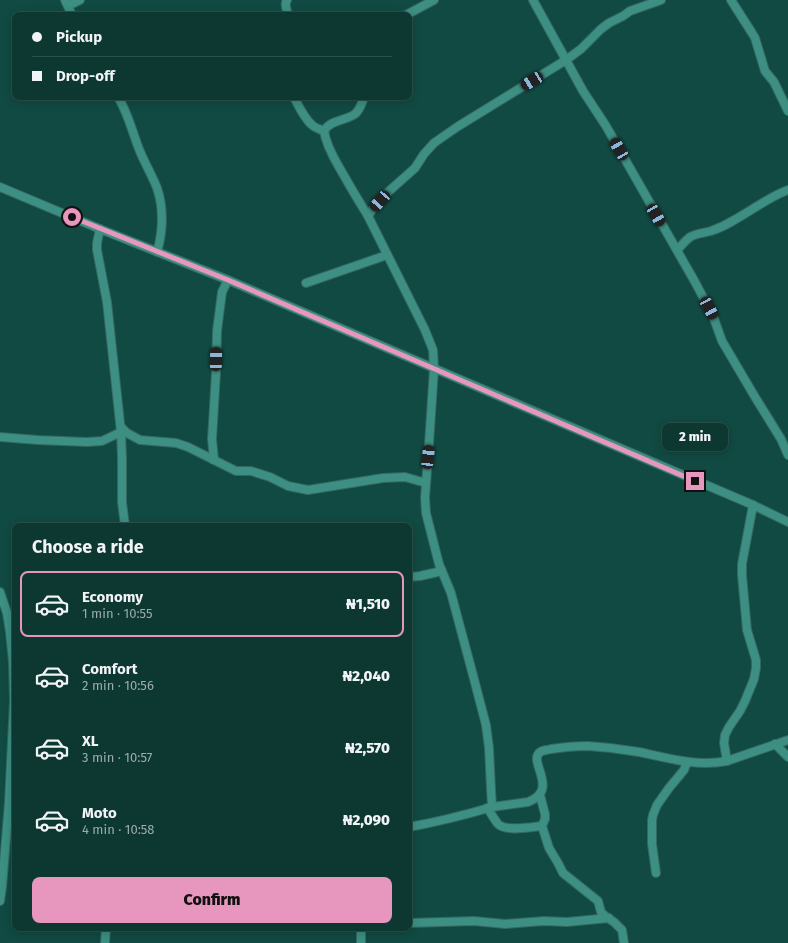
<!DOCTYPE html>
<html lang="en">
<head>
<meta charset="utf-8">
<style>
  :root { --surface:#0d3832; --page:#163f3a; --text:#f1f3f6; --muted:#9aacac; --line:#2d524d; --accent:#e797bd }
  body { margin:0; font-family:"Fira Sans",sans-serif; background:var(--page); color:var(--text); height:100vh; display:flex; flex-direction:column; font-size:15px; white-space:nowrap }
  * { box-sizing:border-box; margin:0 }
  p { font-size:13px; color:var(--muted) }
  .icon { flex:none; width:22px; height:22px; fill:none; stroke:currentColor; stroke-width:2; stroke-linecap:round; stroke-linejoin:round }
  .map { position:relative; flex:1; overflow:hidden }
  .sheet { position:absolute; left:12px; top:523px; width:400px; height:408px; display:flex; flex-direction:column; background:var(--surface); border-radius:8px; box-shadow:0 2px 10px #0003,0 0 0 1px var(--line) }
  .sheet>* { flex:none }
  .guide { position:absolute; left:12px; top:12px; width:400px; height:88px; border-radius:8px; box-shadow:0 2px 10px #0003,0 0 0 1px var(--line); display:grid; align-content:center; height:88px; padding:0 20px; background:var(--surface) }
  .end { position:absolute; width:18px; height:18px; margin:-9px; border:5px solid #e797bd; background:#111; box-shadow:0 0 0 2px #111 }
  .from { border-radius:50% }
  .bubble { position:absolute; height:28px; border-radius:8px; background:var(--surface); box-shadow:0 2px 10px #0003,0 0 0 1px var(--line); font-size:13px; font-weight:800; line-height:28px; text-align:center }
  .car { position:absolute; width:12px; height:24px; margin:-12px -6px; border-radius:5px; box-shadow:0 0 3px 1px #0007; background:linear-gradient(#222 24%,#8ab4d8 0 40%,#222 0 76%,#8ab4d8 0 86%,#222 0) }
  .guide b { display:flex; align-items:center; gap:14px; height:38px; font-size:15px }
  .guide b+b { border-top:1px solid var(--line) }
  .guide i { width:10px; height:10px; background:var(--text) }
  ul { padding:0; list-style:none }
  li { display:flex; align-items:center; gap:12px; height:66px; margin:0 8px 6px; padding:0 12px; border:2px solid transparent; border-radius:8px }
  li div { flex:1 }
  li b { display:block; font-size:15px }
  li em { font-style:normal; font-weight:800 }
  li.selected { border-color:var(--accent) }
  li>.icon { width:36px; height:36px; stroke-width:1.5 }
  h2 { padding:0 20px; font-size:18px; line-height:48px }
  .cta { display:flex; gap:8px; margin-top:auto; padding:8px 20px }
  .cta a { flex:1; height:46px; border-radius:8px; background:var(--accent); color:#111; font-size:16px; font-weight:800; line-height:46px; text-align:center }
  .map>svg:first-child { display:block }
</style>
</head>
<body>
<div class="map">
<svg width="788" height="943" viewBox="0 0 788 943">
  <rect width="100%" height="100%" fill="#114a42"/>
  <g fill="none" stroke-linecap="round" stroke-linejoin="round">
    <g stroke="#346760" stroke-width="10">
      <g id="street">
        <path d="M65,0L72,15"/>
        <path d="M287,0C284,4 287,10 288,15"/>
        <path d="M533,0L566,60L583,91L606,126L695,282L713,316L722,341L755,397L781,439L788,455"/>
        <path d="M661,0L630,11L623,16L609,23L601,29L581,49L566,60L457,127L434,143L424,154L415,168L388,192L372,210L368,216L425,330L433,350L434,369L429,444L425,498L426,513L439,564L451,593L474,679L486,725L489,748L491,789L492,807L528,802C562,789 524,759 542,751C545,750 548,750 551,749C564,747 575,746 588,746C605,747 622,749 639,752C668,758 697,767 727,761L788,740"/>
        <path d="M731,0L752,33L755,38L765,71L774,82L788,111"/>
        <path d="M68,6L80,0"/>
        <path d="M406,15L434,0"/>
        <path d="M118,97C128,113 132,131 139,149C144,162 152,175 157,188C164,208 163,232 157,252"/>
        <path d="M294,97C299,107 304,118 312,125C315,128 320,129 324,131"/>
        <path d="M364,97C362,103 360,110 355,114C345,121 330,120 324,131C326,144 332,155 339,167C348,183 358,200 368,216"/>
        <path d="M0,187L100,229L228,280L753,505L788,522"/>
        <path d="M100,229L97,243V250L107,302L121,432L122,458V502L125,526"/>
        <path d="M677,250C681,246 685,241 690,237C697,233 704,233 711,231C720,228 728,224 736,219C754,209 769,197 788,190"/>
        <path d="M306,283L387,255"/>
        <path d="M121,427L127,433L140,440L176,443L188,447L236,471H251L270,477L288,486L308,490L383,478L405,477L426,483"/>
        <path d="M0,437L38,440L87,442L102,441L121,432"/>
        <path d="M214,460L212,439L216,373L217,331L222,292L228,280"/>
        <path d="M409,577L420,576L442,571"/>
        <path d="M0,592L7,613L10,632L13,662L14,701L9,803L2,887L0,901"/>
        <path d="M775,744L788,757"/>
        <path d="M727,761L724,743L725,735L729,727L740,711L745,701L754,679L756,668V660L747,630L742,575V564L753,505"/>
        <path d="M540,795L545,814V819L542,826L549,848L558,863L563,873L598,901L601,912L605,916L614,922L622,930L624,943"/>
        <path d="M487,808C491,813 494,819 498,824C506,832 531,827 542,826"/>
        <path d="M409,827C437,822 465,815 492,807"/>
        <path d="M656,873L652,844V820L653,815L657,805L669,788L684,770L687,762"/>
        <path d="M409,923L474,921L505,924L544,921L567,922L609,918"/>
        <path d="M361,928V943"/>
        <path d="M105,943L106,928"/>
      </g>
    </g>
    <use href="#street" stroke="#3c8f82" stroke-width="8"/>
  </g>
  <g fill="none" stroke-linecap="round" stroke-linejoin="round">
    <path stroke="#e797bd" stroke-width="5" d="M72,217L228,280L695,481"/>
  </g>
</svg>
<i class="end from" style="left:72px;top:217px"></i>
<i class="end" style="left:695px;top:481px"></i>
<div class="bubble" style="left:662px;top:423px;width:66px">2 min</div>
<i class="car" style="left:532px;top:81px;rotate:239deg"></i>
<i class="car" style="left:619px;top:149px;rotate:330deg"></i>
<i class="car" style="left:380px;top:201px;rotate:222deg"></i>
<i class="car" style="left:656px;top:215px;rotate:150deg"></i>
<i class="car" style="left:709px;top:308px;rotate:152deg"></i>
<i class="car" style="left:216px;top:359px;rotate:1deg"></i>
<i class="car" style="left:428px;top:457px;rotate:6deg"></i>
<div class="guide">
<b><i class="from"></i>Pickup</b>
<b><i></i>Drop-off</b>
</div>
<section class="sheet">
<h2>Choose a ride</h2>
<ul>
<li class="selected"><svg class="icon" aria-label="car" viewBox="0 0 24 24"><path d="M5 17H2v-5l4-1 3-4h7l3 4 3 1v5h-3M9 17h6M6 11h13"/><circle cx="7" cy="17" r="2"/><circle cx="17" cy="17" r="2"/></svg><div><b>Economy</b><p>1 min · 10:55</p></div><em>₦1,510</em></li>
<li><svg class="icon" aria-label="car" viewBox="0 0 24 24"><path d="M5 17H2v-5l4-1 3-4h7l3 4 3 1v5h-3M9 17h6M6 11h13"/><circle cx="7" cy="17" r="2"/><circle cx="17" cy="17" r="2"/></svg><div><b>Comfort</b><p>2 min · 10:56</p></div><em>₦2,040</em></li>
<li><svg class="icon" aria-label="car" viewBox="0 0 24 24"><path d="M5 17H2v-5l4-1 3-4h7l3 4 3 1v5h-3M9 17h6M6 11h13"/><circle cx="7" cy="17" r="2"/><circle cx="17" cy="17" r="2"/></svg><div><b>XL</b><p>3 min · 10:57</p></div><em>₦2,570</em></li>
<li><svg class="icon" aria-label="car" viewBox="0 0 24 24"><path d="M5 17H2v-5l4-1 3-4h7l3 4 3 1v5h-3M9 17h6M6 11h13"/><circle cx="7" cy="17" r="2"/><circle cx="17" cy="17" r="2"/></svg><div><b>Moto</b><p>4 min · 10:58</p></div><em>₦2,090</em></li>
</ul>
<div class="cta"><a>Confirm</a></div>
</section>
</div>
</body>
</html>
